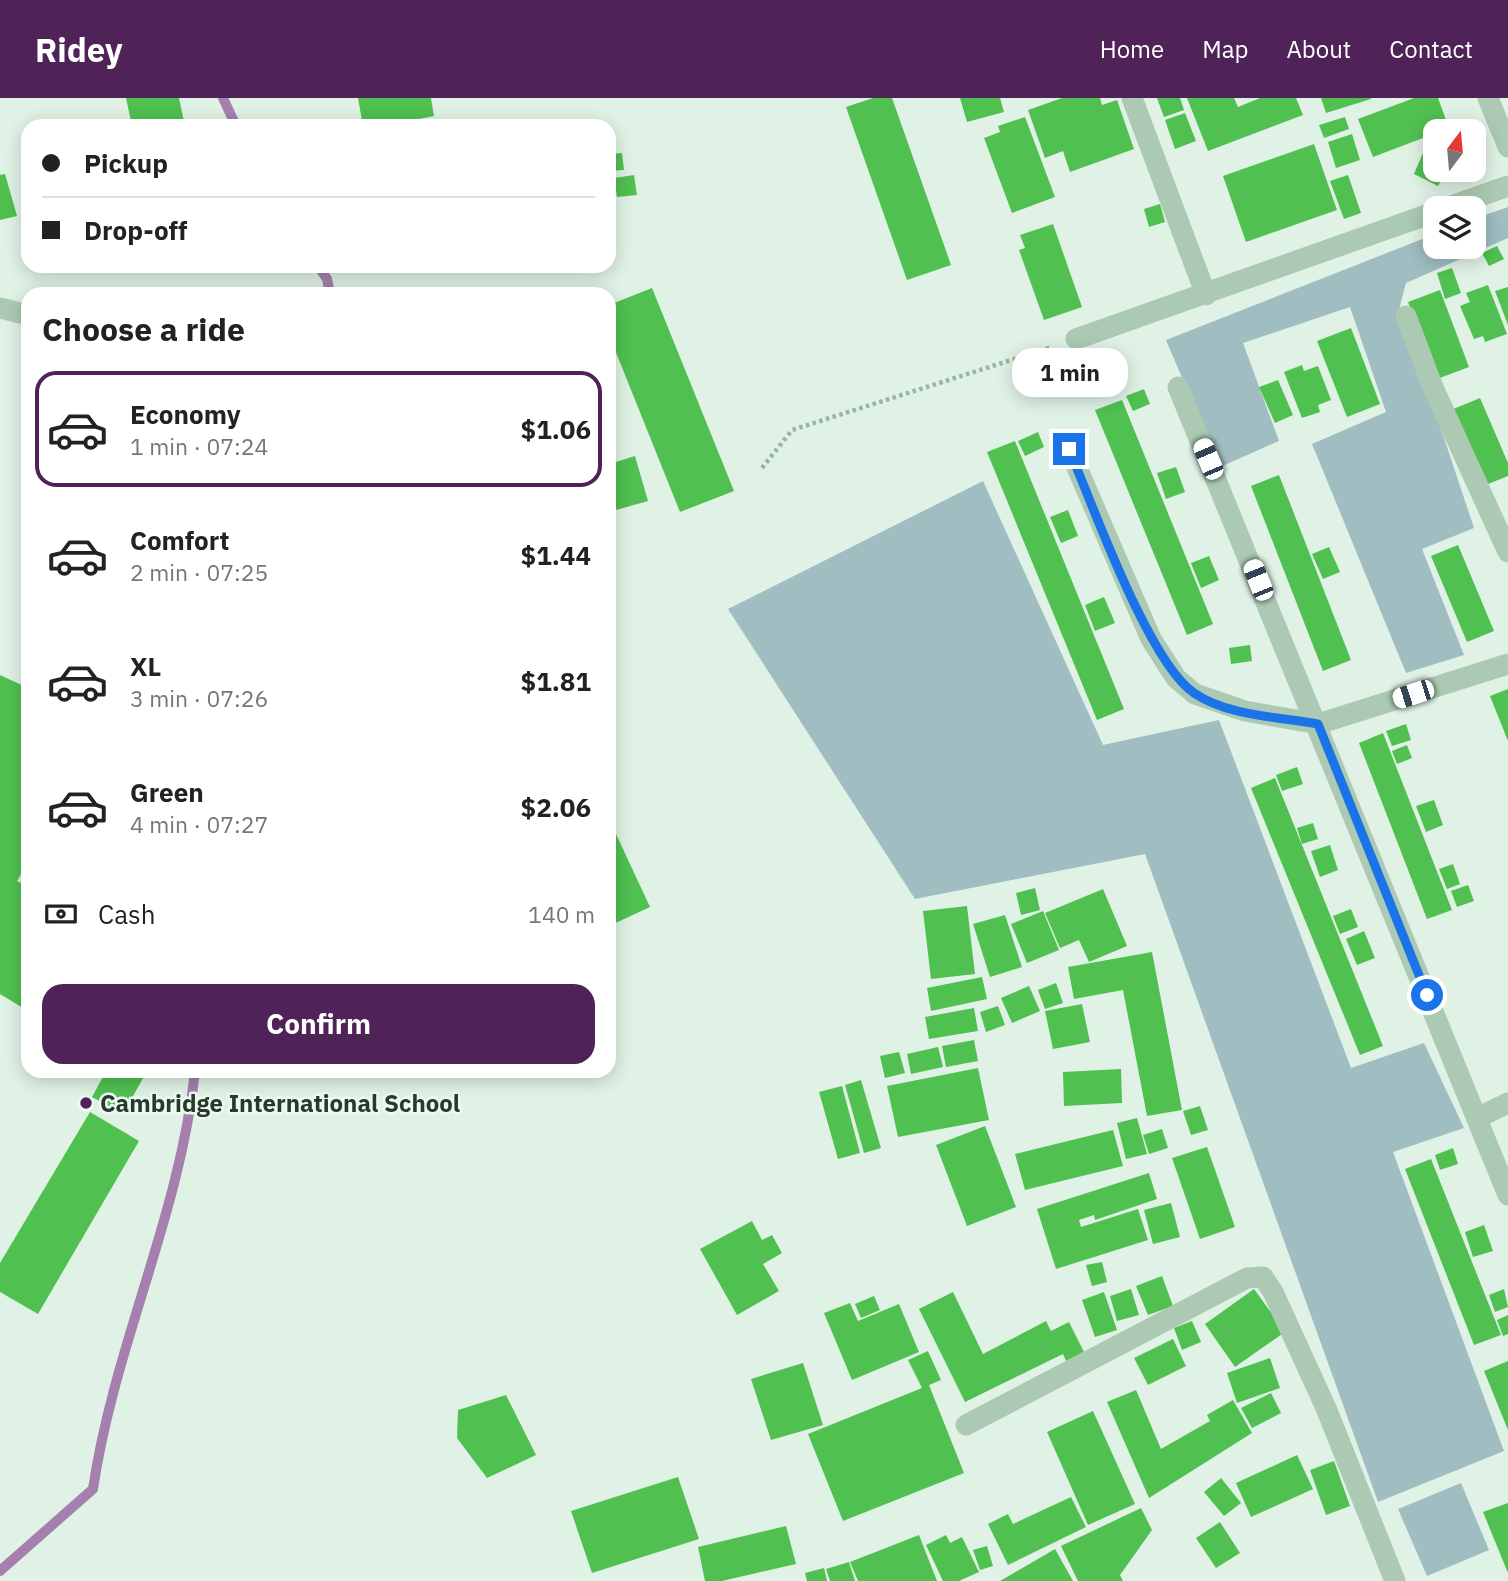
<!DOCTYPE html>
<html lang="en">
<head>
<meta charset="utf-8">
<style>
  :root { --surface:#fff; --page:#f6f6f6; --text:#222; --muted:#767676; --line:#e0e0e0; --accent:#4f2258 }
  body { margin:0; font-family:"IBM Plex Sans",sans-serif; background:var(--page); color:var(--text); height:100vh; display:flex; flex-direction:column; font-size:26px; white-space:nowrap }
  * { box-sizing:border-box; margin:0 }
  p { font-size:23px; color:var(--muted) }
  .icon { flex:none; width:38px; height:38px; fill:none; stroke:currentColor; stroke-width:2; stroke-linecap:round; stroke-linejoin:round }
  .map { position:relative; flex:1; overflow:hidden }
  .details { position:absolute; left:21px; top:189px; width:595px; height:791px; display:flex; flex-direction:column; background:var(--surface); border-radius:21px; box-shadow:0 4px 18px #0003 }
  .details>* { flex:none }
  .guide { position:absolute; left:21px; top:21px; width:595px; height:154px; border-radius:21px; box-shadow:0 4px 18px #0003; display:grid; align-content:center; height:154px; padding:0 21px; background:var(--surface) }
  .needle { width:46px; rotate:16deg }
  .fabs { position:absolute; left:1423px; top:21px; display:grid; gap:14px }
  .fabs a { display:grid; place-items:center; width:63px; height:63px; border-radius:14px; background:var(--surface); box-shadow:0 4px 18px #0003; font-size:35px }
  .end { position:absolute; width:32px; height:32px; margin:-16px; border:9px solid #1a73e8; background:#fff; box-shadow:0 0 0 4px #fff }
  .from { border-radius:50% }
  .bubble { position:absolute; height:49px; border-radius:21px; background:var(--surface); box-shadow:0 4px 18px #0003; font-size:23px; font-weight:700; line-height:49px; text-align:center }
  .car { position:absolute; width:21px; height:42px; margin:-21px -10px; border-radius:9px; box-shadow:0 0 5px 2px #0007; background:linear-gradient(#fff 24%,#345 0 40%,#fff 0 76%,#345 0 86%,#fff 0) }
  .guide b { display:flex; align-items:center; gap:24px; height:66px; font-size:26px }
  .guide b+b { border-top:2px solid var(--line) }
  .guide i { width:18px; height:18px; background:var(--text) }
  ul { padding:0; list-style:none }
  li { display:flex; align-items:center; gap:21px; height:116px; margin:0 14px 10px; padding:0 7px; border:4px solid transparent; border-radius:21px }
  li div { flex:1 }
  li b { display:block; font-size:26px }
  li em { font-style:normal; font-weight:700 }
  li.on { border-color:var(--accent) }
  li>.icon { width:63px; height:63px; stroke-width:1.5 }
  h2 { padding:0 21px; font-size:32px; line-height:84px }
  .pay { display:flex; align-items:center; gap:18px; height:77px; padding:0 21px; font-size:26px }
  .pay p { margin-inline-start:auto }
  .action { display:flex; gap:14px; margin-top:auto; padding:14px 21px }
  .action a { flex:1; height:80px; border-radius:21px; background:var(--accent); color:#fff; font-size:28px; font-weight:700; line-height:80px; text-align:center }
  header { display:flex; align-items:center; gap:42px; box-sizing:border-box; height:98px; padding:0 35px; background:var(--accent); color:#fff }
  header strong { font-size:33px }
  nav { display:flex; gap:38px; margin-inline-start:auto; font-size:24px }
  .map>svg:first-child { display:block }
</style>
</head>
<body>
<header>
<strong>Ridey</strong>
<nav><a>Home</a><a>Map</a><a>About</a><a>Contact</a></nav>
</header>
<div class="map">
<svg width="1508" height="1483" viewBox="0 0 1508 1483">
  <rect width="100%" height="100%" fill="#e0f2e5"/>
  <g fill="#a0bdc1">
    <path d="M1508,109V140L1406,185L1400,208L1474,430L1422,451L1464,557L1406,575L1312,346L1386,314L1350,209L1243,245L1279,343L1220,369L1166,242L1435,136V149H1474V121Z"/>
    <path d="M983,383L1103,647L1219,622L1351,970L1424,945L1464,1030L1393,1054L1504,1353L1378,1404L1145,756L915,801L728,511Z"/>
    <path d="M1461,1385L1489,1452L1427,1478L1398,1411Z"/>
  </g>
  <g fill="none" stroke-linecap="round" stroke-linejoin="round">
    <g stroke="#a580ae" stroke-width="10">
      <path d="M223,0L236,28"/>
      <path d="M318,168L327,181L330,196"/>
      <path d="M0,1473L93,1391C114,1248 180,1117 195,973"/>
    </g>
  </g>
  <g fill="#50c051">
    <path d="M126,0H179L185,28H132Z"/>
    <path d="M358,0H431L434,18L383,28H363Z"/>
    <path d="M873,0H892L951,167L907,182L846,9Z"/>
    <path d="M960,0H1000L1004,14L967,24Z"/>
    <path d="M1062,0H1100L1102,7L1117,2L1134,51L1070,74L1063,53L1045,60L1028,12Z"/>
    <path d="M1157,0H1180L1184,12L1164,19Z"/>
    <path d="M1187,0H1234L1238,9L1260,0H1296L1303,17L1208,53Z"/>
    <path d="M1321,0H1371V1L1326,15Z"/>
    <path d="M1414,0H1438L1450,33H1435V72H1447L1438,88L1414,76L1426,48L1423,40L1373,59L1358,21Z"/>
    <path d="M1185,15L1196,43L1175,51L1165,22Z"/>
    <path d="M1025,19L1055,99L1012,115L984,40L1000,34L998,28Z"/>
    <path d="M1345,19L1349,31L1324,40L1319,27Z"/>
    <path d="M1352,36L1360,62L1336,70L1328,44Z"/>
    <path d="M1314,46L1337,112L1246,144L1223,78Z"/>
    <path d="M622,55L624,72L609,73V56Z"/>
    <path d="M5,76L17,118L0,122V77Z"/>
    <path d="M634,77L637,97L617,99L614,80Z"/>
    <path d="M1348,77L1361,115L1344,121L1330,83Z"/>
    <path d="M1160,106L1165,124L1149,129L1144,111Z"/>
    <path d="M1053,126L1082,209L1044,222L1019,152L1025,150L1020,137Z"/>
    <path d="M1497,148L1504,161L1489,168L1482,155Z"/>
    <path d="M1452,170L1461,195L1445,201L1437,175Z"/>
    <path d="M1488,187L1507,236L1485,244L1483,238L1474,241L1460,208L1470,204L1466,195Z"/>
    <path d="M1508,189V227L1495,193Z"/>
    <path d="M652,190L734,393L680,414L609,237V207Z"/>
    <path d="M1440,192L1469,269L1437,281L1408,204Z"/>
    <path d="M1351,230L1380,306L1347,319L1317,243Z"/>
    <path d="M1302,267L1304,273L1318,268L1331,302L1318,307L1320,314L1302,320L1284,274Z"/>
    <path d="M1278,282L1293,317L1275,325L1259,289Z"/>
    <path d="M1144,291L1150,306L1133,313L1126,298Z"/>
    <path d="M1480,300L1508,365V378L1483,388L1451,312Z"/>
    <path d="M1122,302L1213,526L1187,537L1095,312Z"/>
    <path d="M1038,334L1044,349L1025,358L1018,343Z"/>
    <path d="M1015,343L1124,611L1097,622L987,354Z"/>
    <path d="M635,358L648,403L609,414V366Z"/>
    <path d="M1176,369L1185,394L1166,401L1157,375Z"/>
    <path d="M1279,377L1351,562L1323,573L1251,388Z"/>
    <path d="M1068,412L1078,438L1061,445L1050,419Z"/>
    <path d="M1458,447L1494,533L1467,544L1431,458Z"/>
    <path d="M1329,449L1340,474L1323,481L1312,456Z"/>
    <path d="M1209,458L1219,482L1201,490L1191,465Z"/>
    <path d="M1104,499L1115,525L1095,533L1085,507Z"/>
    <path d="M1250,547L1252,563L1231,566L1229,550Z"/>
    <path d="M0,577L28,590V764L17,783L28,789V913L0,896Z"/>
    <path d="M1508,591V643L1490,598Z"/>
    <path d="M1406,626L1411,642L1392,648L1386,633Z"/>
    <path d="M1383,635L1452,812L1427,821L1359,645Z"/>
    <path d="M1407,647L1412,660L1397,666L1392,653Z"/>
    <path d="M1297,669L1303,686L1282,693L1276,677Z"/>
    <path d="M1275,680L1383,948L1360,957L1251,690Z"/>
    <path d="M1434,702L1443,727L1426,734L1416,708Z"/>
    <path d="M609,721L650,809L609,828Z"/>
    <path d="M1313,725L1318,741L1302,746L1297,730Z"/>
    <path d="M1330,747L1338,772L1320,779L1311,753Z"/>
    <path d="M1453,766L1460,786L1447,791L1439,771Z"/>
    <path d="M1468,787L1474,803L1457,809L1451,793Z"/>
    <path d="M1035,790L1040,812L1021,817L1016,795Z"/>
    <path d="M1103,791L1127,848L1089,864L1079,842L1060,850L1045,815Z"/>
    <path d="M967,808L975,876L931,881L923,813Z"/>
    <path d="M1351,811L1358,829L1340,836L1333,818Z"/>
    <path d="M1043,813L1059,852L1027,865L1011,826Z"/>
    <path d="M1005,817L1022,869L990,879L973,826Z"/>
    <path d="M1364,833L1375,860L1357,867L1346,841Z"/>
    <path d="M1152,854L1182,1012L1147,1018L1123,892L1074,901L1068,869Z"/>
    <path d="M982,879L987,901L931,913L927,890Z"/>
    <path d="M1056,885L1063,905L1045,911L1038,892Z"/>
    <path d="M1029,888L1040,913L1012,925L1001,900Z"/>
    <path d="M1082,906L1090,944L1053,951L1045,913Z"/>
    <path d="M998,908L1005,927L986,934L980,914Z"/>
    <path d="M974,910L978,933L929,941L925,919Z"/>
    <path d="M974,942L978,963L946,969L942,948Z"/>
    <path d="M938,949L943,969L911,976L907,956Z"/>
    <path d="M899,954L905,975L885,980L880,958Z"/>
    <path d="M978,970L989,1022L898,1039L887,988Z"/>
    <path d="M1121,971L1122,1005L1064,1008L1063,974Z"/>
    <path d="M106,973H147L123,1016L92,999Z"/>
    <path d="M861,982L881,1050L864,1055L845,987Z"/>
    <path d="M842,988L860,1055L838,1061L819,994Z"/>
    <path d="M1200,1008L1208,1032L1191,1037L1183,1013Z"/>
    <path d="M90,1014L139,1043L38,1216L0,1194V1165Z"/>
    <path d="M1137,1020L1147,1056L1126,1061L1117,1025Z"/>
    <path d="M985,1028L1016,1109L967,1128L936,1047Z"/>
    <path d="M1162,1031L1168,1050L1149,1056L1143,1037Z"/>
    <path d="M1113,1032L1123,1068L1025,1092L1015,1056Z"/>
    <path d="M1207,1049L1235,1129L1200,1141L1172,1060Z"/>
    <path d="M1453,1050L1458,1066L1440,1072L1435,1057Z"/>
    <path d="M1431,1061L1501,1237L1474,1247L1405,1071Z"/>
    <path d="M1149,1075L1157,1101L1095,1122L1094,1117L1079,1122L1081,1129L1138,1111L1148,1142L1056,1171L1037,1111Z"/>
    <path d="M1171,1105L1180,1139L1153,1146L1144,1112Z"/>
    <path d="M752,1123L762,1142L772,1137L782,1155L763,1166L779,1193L737,1217L700,1151Z"/>
    <path d="M1484,1127L1493,1153L1473,1159L1465,1134Z"/>
    <path d="M1102,1164L1107,1184L1092,1188L1086,1167Z"/>
    <path d="M1162,1178L1173,1208L1148,1217L1136,1188Z"/>
    <path d="M1131,1191L1139,1217L1117,1223L1110,1198Z"/>
    <path d="M1254,1191L1285,1234L1235,1269L1205,1226Z"/>
    <path d="M1504,1191L1508,1209L1495,1214L1489,1197Z"/>
    <path d="M953,1194L983,1256L1046,1223L1051,1233L1069,1224L1084,1254L1066,1263L1063,1256L965,1304L919,1211Z"/>
    <path d="M1104,1194L1117,1232L1095,1239L1082,1202Z"/>
    <path d="M874,1198L880,1212L861,1220L855,1206Z"/>
    <path d="M850,1205L858,1223L899,1206L919,1254L852,1282L824,1215Z"/>
    <path d="M1508,1217V1236L1503,1238L1497,1222Z"/>
    <path d="M1192,1223L1201,1244L1182,1252L1174,1230Z"/>
    <path d="M1173,1241L1186,1268L1148,1287L1134,1260Z"/>
    <path d="M928,1253L941,1282L929,1287L964,1375L843,1423L808,1336L922,1290L908,1262Z"/>
    <path d="M1270,1260L1280,1290L1237,1305L1227,1275Z"/>
    <path d="M1508,1263V1332L1484,1273Z"/>
    <path d="M803,1265L823,1327L771,1342L751,1281Z"/>
    <path d="M1136,1292L1161,1351L1210,1323L1207,1317L1233,1302L1252,1335L1149,1400L1107,1304Z"/>
    <path d="M1271,1295L1281,1315L1252,1330L1241,1310Z"/>
    <path d="M506,1297L536,1357L487,1380L457,1340L458,1312Z"/>
    <path d="M1093,1313L1135,1406L1088,1427L1047,1334Z"/>
    <path d="M1297,1357L1313,1391L1251,1419L1236,1385Z"/>
    <path d="M1334,1363L1350,1408L1326,1417L1310,1372Z"/>
    <path d="M678,1379L699,1441L592,1475L571,1413Z"/>
    <path d="M1221,1380L1241,1405L1224,1418L1204,1394Z"/>
    <path d="M1071,1399L1086,1429L1008,1467L988,1426L1008,1416L1013,1426Z"/>
    <path d="M1508,1405V1475L1483,1414Z"/>
    <path d="M1141,1410L1152,1432L1120,1477L1123,1483H1078L1061,1448Z"/>
    <path d="M1220,1424L1240,1455L1216,1470L1196,1440Z"/>
    <path d="M786,1428L796,1466L722,1483H705L698,1449Z"/>
    <path d="M919,1437L937,1483H858L850,1464Z"/>
    <path d="M946,1437L950,1445L962,1439L979,1474L959,1483H943L926,1447Z"/>
    <path d="M987,1448L993,1468L980,1472L973,1452Z"/>
    <path d="M1055,1451L1073,1483H1000Z"/>
    <path d="M849,1464L855,1483H830L826,1471Z"/>
    <path d="M824,1470L827,1483H807L805,1475Z"/>
  </g>
  <g fill="none" stroke-linecap="round" stroke-linejoin="round">
    <path stroke="#96b69d" stroke-width="4.5" stroke-dasharray="3.5 3.5" stroke-linecap="butt" d="M762,370L792,332L1052,249"/>
    <g stroke="#accab3" stroke-width="21">
      <path d="M1132,0L1206,197"/>
      <path d="M1488,0L1508,49"/>
      <path d="M1446,110L1508,88"/>
      <path d="M0,210L28,217"/>
      <path d="M1406,218L1432,287L1508,454"/>
      <path d="M1076,241L1435,114"/>
      <path d="M1178,289L1508,1097"/>
      <path d="M1069,351L1151,541L1176,580L1195,596L1245,613L1318,626L1508,566"/>
      <path d="M1477,1020L1508,1005"/>
      <path d="M966,1327L1247,1180L1263,1179L1273,1194L1326,1310L1395,1483"/>
    </g>
  </g>
  <g fill="none" stroke-linecap="round" stroke-linejoin="round">
    <path stroke="#1a73e8" stroke-width="9" d="M1069,351C1093,408 1149,565 1194,595C1227,618 1280,619 1318,626L1427,897"/>
  </g>
  <circle fill="#4f2258" stroke="#ecfaf1" stroke-width="2.5" cx="86" cy="1005" r="7"/>
  <g text-anchor="middle" dominant-baseline="central" stroke-width="5" stroke-linejoin="round" paint-order="stroke">
    <g font-size="24" font-weight="bold" fill="#2b382c" stroke="#ecfaf1" text-anchor="start">
      <text x="100" y="1005">Cambridge International School</text>
    </g>
  </g>
</svg>
<div class="fabs">
<a><svg class="needle" viewBox="-14 -14 28 28"><path d="M0-13l5 13h-10z" fill="#e53935"/><path d="M0 13l5-13h-10z" fill="#767676"/></svg></a>
<a><svg class="icon" aria-label="layers" viewBox="0 0 24 24"><path d="M12 4l9 5-9 5-9-5zM3 14l9 5 9-5"/></svg></a>
</div>
<i class="end from" style="left:1427px;top:897px"></i>
<i class="end" style="left:1069px;top:351px"></i>
<div class="bubble" style="left:1012px;top:250px;width:116px">1 min</div>
<i class="car" style="left:1208px;top:361px;rotate:337deg"></i>
<i class="car" style="left:1258px;top:482px;rotate:338deg"></i>
<i class="car" style="left:1413px;top:596px;rotate:252deg"></i>
<div class="guide">
<b><i class="from"></i>Pickup</b>
<b><i></i>Drop-off</b>
</div>
<section class="details">
<h2>Choose a ride</h2>
<ul>
<li class="on"><svg class="icon" aria-label="car" viewBox="0 0 24 24"><path d="M5 17H2v-5l4-1 3-4h7l3 4 3 1v5h-3M9 17h6M6 11h13"/><circle cx="7" cy="17" r="2"/><circle cx="17" cy="17" r="2"/></svg><div><b>Economy</b><p>1 min · 07:24</p></div><em>$1.06</em></li>
<li><svg class="icon" aria-label="car" viewBox="0 0 24 24"><path d="M5 17H2v-5l4-1 3-4h7l3 4 3 1v5h-3M9 17h6M6 11h13"/><circle cx="7" cy="17" r="2"/><circle cx="17" cy="17" r="2"/></svg><div><b>Comfort</b><p>2 min · 07:25</p></div><em>$1.44</em></li>
<li><svg class="icon" aria-label="car" viewBox="0 0 24 24"><path d="M5 17H2v-5l4-1 3-4h7l3 4 3 1v5h-3M9 17h6M6 11h13"/><circle cx="7" cy="17" r="2"/><circle cx="17" cy="17" r="2"/></svg><div><b>XL</b><p>3 min · 07:26</p></div><em>$1.81</em></li>
<li><svg class="icon" aria-label="car" viewBox="0 0 24 24"><path d="M5 17H2v-5l4-1 3-4h7l3 4 3 1v5h-3M9 17h6M6 11h13"/><circle cx="7" cy="17" r="2"/><circle cx="17" cy="17" r="2"/></svg><div><b>Green</b><p>4 min · 07:27</p></div><em>$2.06</em></li>
</ul>
<div class="pay"><svg class="icon" aria-label="cash" viewBox="0 0 24 24"><path d="M3 7h18v10H3z"/><circle cx="12" cy="12" r="2"/></svg>Cash<p>140 m</p></div>
<div class="action"><a>Confirm</a></div>
</section>
</div>
</body>
</html>
